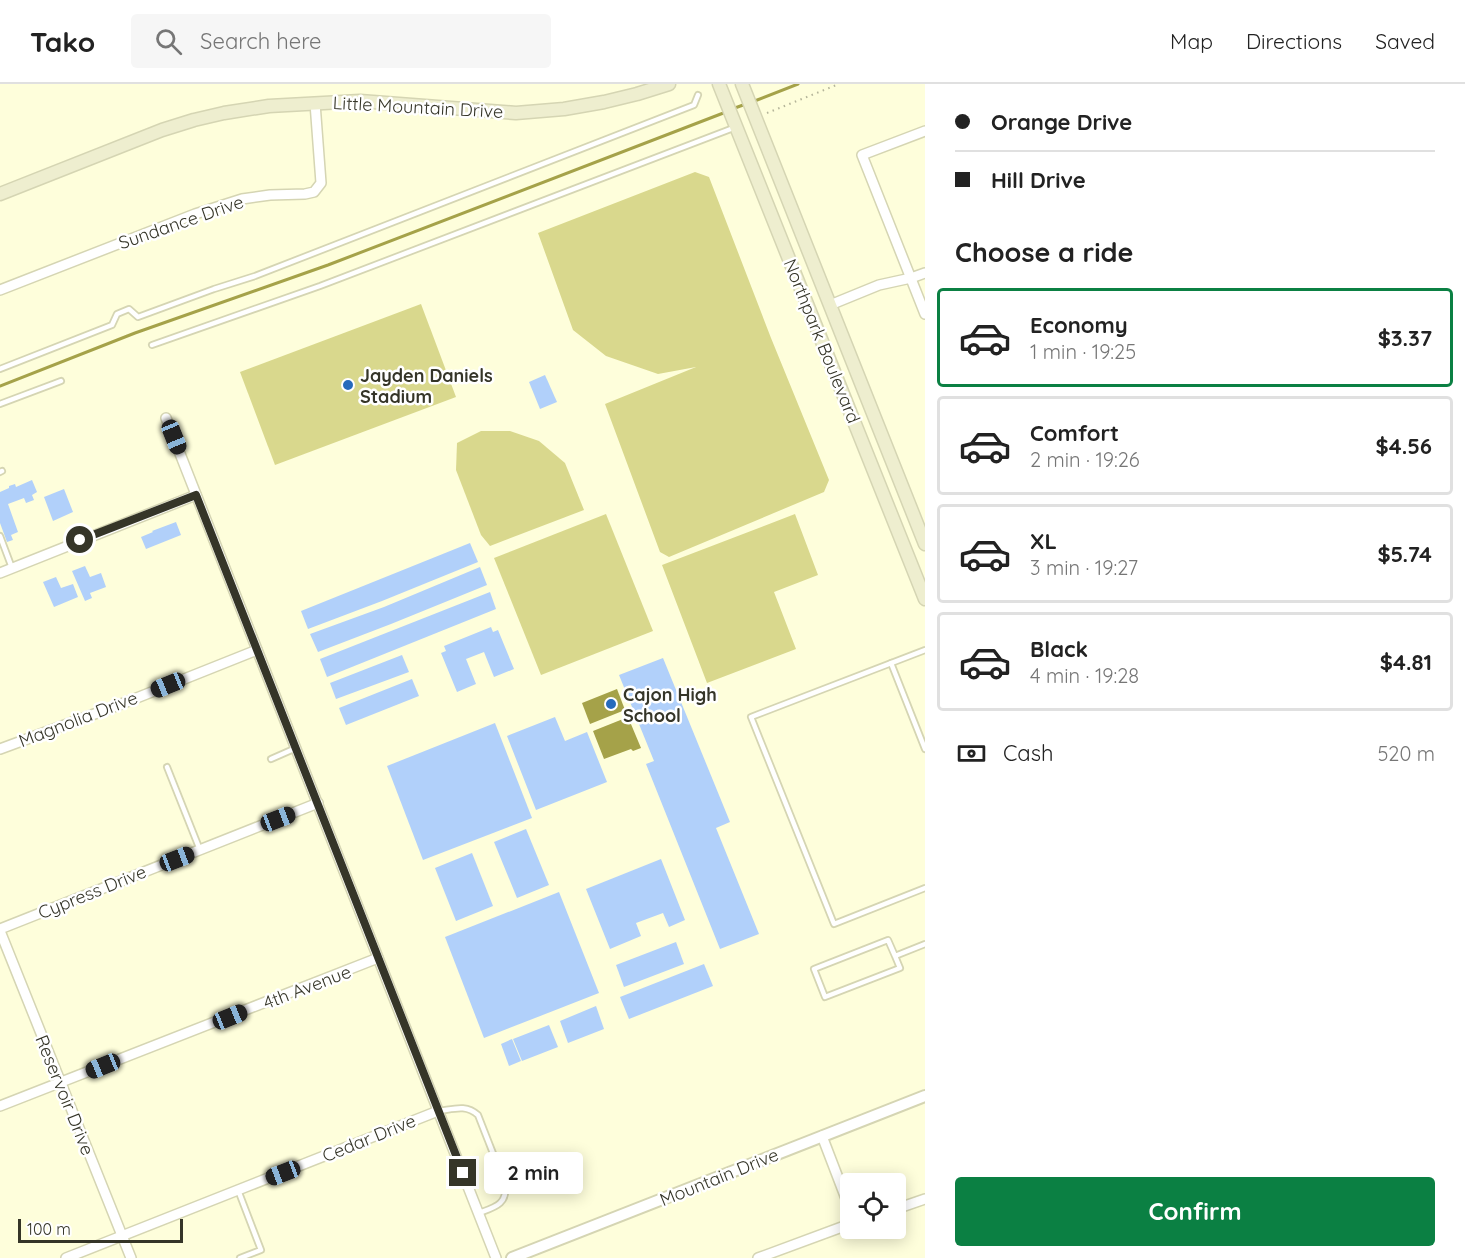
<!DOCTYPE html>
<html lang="en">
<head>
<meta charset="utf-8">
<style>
  :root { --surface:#fff; --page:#f6f6f6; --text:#222; --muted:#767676; --line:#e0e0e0; --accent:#0b8043 }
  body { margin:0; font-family:Quicksand,sans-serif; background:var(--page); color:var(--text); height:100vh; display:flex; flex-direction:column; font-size:22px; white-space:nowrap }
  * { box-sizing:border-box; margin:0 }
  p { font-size:20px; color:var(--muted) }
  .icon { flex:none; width:33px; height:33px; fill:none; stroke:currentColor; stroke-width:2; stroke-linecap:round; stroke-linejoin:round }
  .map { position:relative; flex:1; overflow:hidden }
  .drawer { display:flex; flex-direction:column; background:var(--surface); width:540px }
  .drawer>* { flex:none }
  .hud { display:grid; align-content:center; height:132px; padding:0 30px; background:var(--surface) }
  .fabs { position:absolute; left:840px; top:1089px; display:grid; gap:12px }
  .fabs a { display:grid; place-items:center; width:66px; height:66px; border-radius:6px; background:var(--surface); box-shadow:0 3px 15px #0003; font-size:30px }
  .scale { position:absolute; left:18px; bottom:15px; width:165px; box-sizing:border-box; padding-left:6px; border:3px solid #353528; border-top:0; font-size:16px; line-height:21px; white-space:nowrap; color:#353528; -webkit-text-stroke:4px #fff; paint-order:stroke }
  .end { position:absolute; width:27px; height:27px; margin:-14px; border:8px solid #353528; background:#fff; box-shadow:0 0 0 3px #fff }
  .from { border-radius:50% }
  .bubble { position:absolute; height:42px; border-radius:6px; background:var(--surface); box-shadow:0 3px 15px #0003; font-size:20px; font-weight:700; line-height:42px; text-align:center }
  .car { position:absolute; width:18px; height:36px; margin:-18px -9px; border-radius:8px; box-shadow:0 0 4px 2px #0007; background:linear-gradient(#222 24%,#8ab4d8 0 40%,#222 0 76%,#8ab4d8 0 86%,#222 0) }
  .hud b { display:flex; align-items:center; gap:21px; height:57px; font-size:22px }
  .hud b+b { border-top:2px solid var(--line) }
  .hud i { width:15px; height:15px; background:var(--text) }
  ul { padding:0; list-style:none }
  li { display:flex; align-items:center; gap:18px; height:99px; margin:0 12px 9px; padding:0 18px; border:3px solid var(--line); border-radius:6px }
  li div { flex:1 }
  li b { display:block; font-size:22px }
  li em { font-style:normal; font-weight:700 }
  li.current { border-color:var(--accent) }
  li>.icon { width:54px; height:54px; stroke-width:1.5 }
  h2 { padding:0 30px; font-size:27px; line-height:72px }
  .pay { display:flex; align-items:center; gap:15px; height:66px; padding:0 30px; font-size:22px }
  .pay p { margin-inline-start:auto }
  .button { display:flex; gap:12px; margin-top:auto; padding:12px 30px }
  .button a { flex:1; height:69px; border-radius:6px; background:var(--accent); color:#fff; font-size:24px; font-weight:700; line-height:69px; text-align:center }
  header { display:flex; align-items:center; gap:36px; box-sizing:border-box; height:84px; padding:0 30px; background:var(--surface); border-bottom:2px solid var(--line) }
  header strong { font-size:28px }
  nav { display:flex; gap:33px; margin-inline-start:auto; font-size:21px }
  .search { width:420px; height:54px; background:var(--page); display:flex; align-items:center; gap:15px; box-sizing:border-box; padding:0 21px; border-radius:6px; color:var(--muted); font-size:22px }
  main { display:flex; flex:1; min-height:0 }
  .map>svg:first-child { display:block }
</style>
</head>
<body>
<header>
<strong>Tako</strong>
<div class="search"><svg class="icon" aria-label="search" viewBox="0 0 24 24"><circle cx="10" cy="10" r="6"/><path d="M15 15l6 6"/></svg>Search here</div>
<nav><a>Map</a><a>Directions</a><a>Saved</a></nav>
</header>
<main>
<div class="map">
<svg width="925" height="1174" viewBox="0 0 925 1174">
  <rect width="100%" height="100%" fill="#fefedb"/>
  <g fill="#d9d88d">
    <path d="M695,88L709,93L771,254L829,396L824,408L669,473L660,468L605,320L696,283L658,290L606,272L573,246L538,149Z"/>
    <path d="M421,220L456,313L275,381L240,288Z"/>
    <path d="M481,347H510L539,357L565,379L584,426L490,462L481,451L456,386L457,359Z"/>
    <path d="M606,430L653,547L541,591L494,474Z"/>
    <path d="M795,430L818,491L774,508L796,565L707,599L662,481Z"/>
  </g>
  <g fill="#a5a249">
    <path d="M617,605L625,626L590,640L582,619Z"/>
    <path d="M628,633L641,664L633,667L631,665L604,675L593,647Z"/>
  </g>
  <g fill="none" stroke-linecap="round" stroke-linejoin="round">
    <g stroke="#a5a249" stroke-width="3">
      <path d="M752,18L798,0"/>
      <path d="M732,25L746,20"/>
      <path d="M0,302L135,249L328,181L726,28"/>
    </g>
  </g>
  <g fill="#b1d0fa">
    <path d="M545,291L557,318L540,325L529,298Z"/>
    <path d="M32,396L37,408L32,411L34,416L26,419L24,414L8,420L18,448L11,451L13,456L7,458L0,439V408L9,404V402L15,400L16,403Z"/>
    <path d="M64,405L73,428L53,437L44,413Z"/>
    <path d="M176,438L181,451L146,465L141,453L153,448L152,447Z"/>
    <path d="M470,459L478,478L382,517L308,545L301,527Z"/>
    <path d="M85,482L90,493L101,489L106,503L90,509L92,514L85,517L72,487Z"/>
    <path d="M480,483L487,501L391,540L318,568L310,550L384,523Z"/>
    <path d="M56,493L61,504L73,500L78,513L54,523L43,498Z"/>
    <path d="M490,508L496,525L327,593L320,575Z"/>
    <path d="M491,543L493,548L498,546L514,585L494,593L484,568L466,575L476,600L457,608L441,569L446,567L444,562Z"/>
    <path d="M402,571L409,588L336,615L330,599Z"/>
    <path d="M663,574L730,738L716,744L759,850L720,865L646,680L654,677L619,591Z"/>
    <path d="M412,595L419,612L346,641L339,624Z"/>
    <path d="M555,633L565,657L587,648L607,698L536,726L507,652Z"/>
    <path d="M495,639L532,734L423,776L387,682Z"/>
    <path d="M526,745L549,801L517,814L494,758Z"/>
    <path d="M472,769L493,822L456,837L435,784Z"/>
    <path d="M661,775L685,836L669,843L663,829L636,839L641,852L610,865L586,805Z"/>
    <path d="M559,808L599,909L484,954L445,853Z"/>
    <path d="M676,858L684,880L624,903L616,881Z"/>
    <path d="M704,880L713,902L629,935L620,913Z"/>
    <path d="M596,922L604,945L568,959L560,937Z"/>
    <path d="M549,941L558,963L522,977L513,955Z"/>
    <path d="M512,955L521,977L509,982L501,960Z"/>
  </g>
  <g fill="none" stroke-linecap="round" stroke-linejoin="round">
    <g stroke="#d5d5b3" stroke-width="8">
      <g id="service">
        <path d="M152,261L320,202L736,43"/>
        <path d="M0,285L112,241L117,230L129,225L138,233L214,205L255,192L694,21L698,11"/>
        <path d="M0,320L61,297"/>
        <path d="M0,388L2,387"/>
        <path d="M0,452L12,484"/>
        <path d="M925,566L751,633L834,840L925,804"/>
        <path d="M891,579L925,665"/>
        <path d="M271,675L296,664"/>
        <path d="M167,683L200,766"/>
        <path d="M895,872L900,884L825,913L814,885L888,856L895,872L925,860"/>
        <path d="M439,1027C454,1025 466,1020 478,1031L505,1100C508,1120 495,1123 479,1129"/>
        <path d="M238,1106L261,1166L240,1174"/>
      </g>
    </g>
    <g stroke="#d5d5b3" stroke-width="12">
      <g id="minor">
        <path d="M925,47L862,71L925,230"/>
        <path d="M0,206L195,130L242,115L270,111L305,110L314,108L321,99L315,19"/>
        <path d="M830,221L879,201L911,194L925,189"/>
        <path d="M166,334L496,1174"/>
        <path d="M0,489L196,411"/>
        <path d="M0,665L124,619L257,566"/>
        <path d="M0,845L318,719"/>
        <path d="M0,847L131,1174"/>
        <path d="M0,1022L378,874"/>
        <path d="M822,1052L850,1125"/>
        <path d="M896,1125L925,1115"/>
        <path d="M66,1174L438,1027"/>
        <path d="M758,1174L850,1140"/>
      </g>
    </g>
    <g stroke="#d5d5b3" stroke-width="14">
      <path id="tertiary" d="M512,1174L925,1012"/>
    </g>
    <g stroke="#d5d5b3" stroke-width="15">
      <g id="secondary">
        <path d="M719,0L925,515"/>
        <path d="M742,0L925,460"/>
        <path d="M0,110L162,46L194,36L224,29L269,22L360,17L516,29L564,25L604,18L637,10L669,0"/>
      </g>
    </g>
    <path stroke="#b4b499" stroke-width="2" stroke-dasharray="1.5 4.5" stroke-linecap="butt" d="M767,29L839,0"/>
    <use href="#service" stroke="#fff" stroke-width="4.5"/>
    <use href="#minor" stroke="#fff" stroke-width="9"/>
    <use href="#tertiary" stroke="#fff" stroke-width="10"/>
    <use href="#secondary" stroke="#eeeecf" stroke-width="12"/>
  </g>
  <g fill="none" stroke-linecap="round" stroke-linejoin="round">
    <path stroke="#353528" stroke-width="8" d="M80,456L196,411L463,1089"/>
  </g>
  <g fill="#266abb" stroke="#fff" stroke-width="2">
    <circle cx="348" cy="301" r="6"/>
    <circle cx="611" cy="620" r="6"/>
  </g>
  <g text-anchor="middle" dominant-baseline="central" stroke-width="5" stroke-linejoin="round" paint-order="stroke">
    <g font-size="18" fill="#353528" stroke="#fff">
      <text transform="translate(418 23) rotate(3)">Little Mountain Drive</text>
      <text transform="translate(181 138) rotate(-19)">Sundance Drive</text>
      <text transform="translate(822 257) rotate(68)">Northpark Boulevard</text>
      <text transform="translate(78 635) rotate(-21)">Magnolia Drive</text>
      <text transform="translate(92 808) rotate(-22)">Cypress Drive</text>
      <text transform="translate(307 903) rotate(-21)">4th Avenue</text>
      <text transform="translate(65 1011) rotate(68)">Reservoir Drive</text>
      <text transform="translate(369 1054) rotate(-22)">Cedar Drive</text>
      <text transform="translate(719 1093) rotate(-22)">Mountain Drive</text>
    </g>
    <g font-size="18" font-weight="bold" fill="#353528" stroke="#fff" text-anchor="start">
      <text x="360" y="291">Jayden Daniels<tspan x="360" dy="21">Stadium</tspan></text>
      <text x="623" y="610">Cajon High<tspan x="623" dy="21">School</tspan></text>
    </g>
  </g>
</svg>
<div class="fabs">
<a><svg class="icon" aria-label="locate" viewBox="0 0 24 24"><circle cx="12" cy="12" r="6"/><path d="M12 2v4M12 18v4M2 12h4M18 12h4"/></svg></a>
</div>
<div class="scale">100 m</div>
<i class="end from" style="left:80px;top:456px"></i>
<i class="end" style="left:463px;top:1089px"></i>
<div class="bubble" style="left:484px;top:1068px;width:99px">2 min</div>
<i class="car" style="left:174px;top:353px;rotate:158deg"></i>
<i class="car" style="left:168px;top:601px;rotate:248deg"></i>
<i class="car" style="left:278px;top:735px;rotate:69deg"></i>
<i class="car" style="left:177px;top:775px;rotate:69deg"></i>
<i class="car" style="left:230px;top:933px;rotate:68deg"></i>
<i class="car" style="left:103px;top:982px;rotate:248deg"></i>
<i class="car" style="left:283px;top:1089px;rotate:249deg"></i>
</div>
<section class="drawer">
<div class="hud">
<b><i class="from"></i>Orange Drive</b>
<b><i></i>Hill Drive</b>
</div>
<h2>Choose a ride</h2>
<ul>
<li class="current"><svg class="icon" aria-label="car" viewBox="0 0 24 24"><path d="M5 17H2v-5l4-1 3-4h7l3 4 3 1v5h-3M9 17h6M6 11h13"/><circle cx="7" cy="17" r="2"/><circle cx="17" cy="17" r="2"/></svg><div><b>Economy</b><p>1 min · 19:25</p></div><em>$3.37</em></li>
<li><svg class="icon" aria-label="car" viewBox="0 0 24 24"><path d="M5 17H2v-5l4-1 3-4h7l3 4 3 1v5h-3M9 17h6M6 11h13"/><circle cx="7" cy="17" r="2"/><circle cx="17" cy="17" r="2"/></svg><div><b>Comfort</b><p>2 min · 19:26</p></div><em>$4.56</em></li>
<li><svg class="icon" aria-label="car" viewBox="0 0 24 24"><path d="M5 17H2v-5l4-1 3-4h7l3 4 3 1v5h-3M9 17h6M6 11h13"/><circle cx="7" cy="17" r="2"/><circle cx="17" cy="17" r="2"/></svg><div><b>XL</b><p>3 min · 19:27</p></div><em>$5.74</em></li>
<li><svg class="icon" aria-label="car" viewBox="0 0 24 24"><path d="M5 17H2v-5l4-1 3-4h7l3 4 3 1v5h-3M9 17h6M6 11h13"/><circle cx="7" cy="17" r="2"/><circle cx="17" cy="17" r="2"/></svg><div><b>Black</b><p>4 min · 19:28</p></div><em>$4.81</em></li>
</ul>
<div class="pay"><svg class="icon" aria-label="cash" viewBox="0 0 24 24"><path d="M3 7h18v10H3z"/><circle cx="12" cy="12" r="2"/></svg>Cash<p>520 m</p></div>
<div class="button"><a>Confirm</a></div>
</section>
</main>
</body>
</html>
